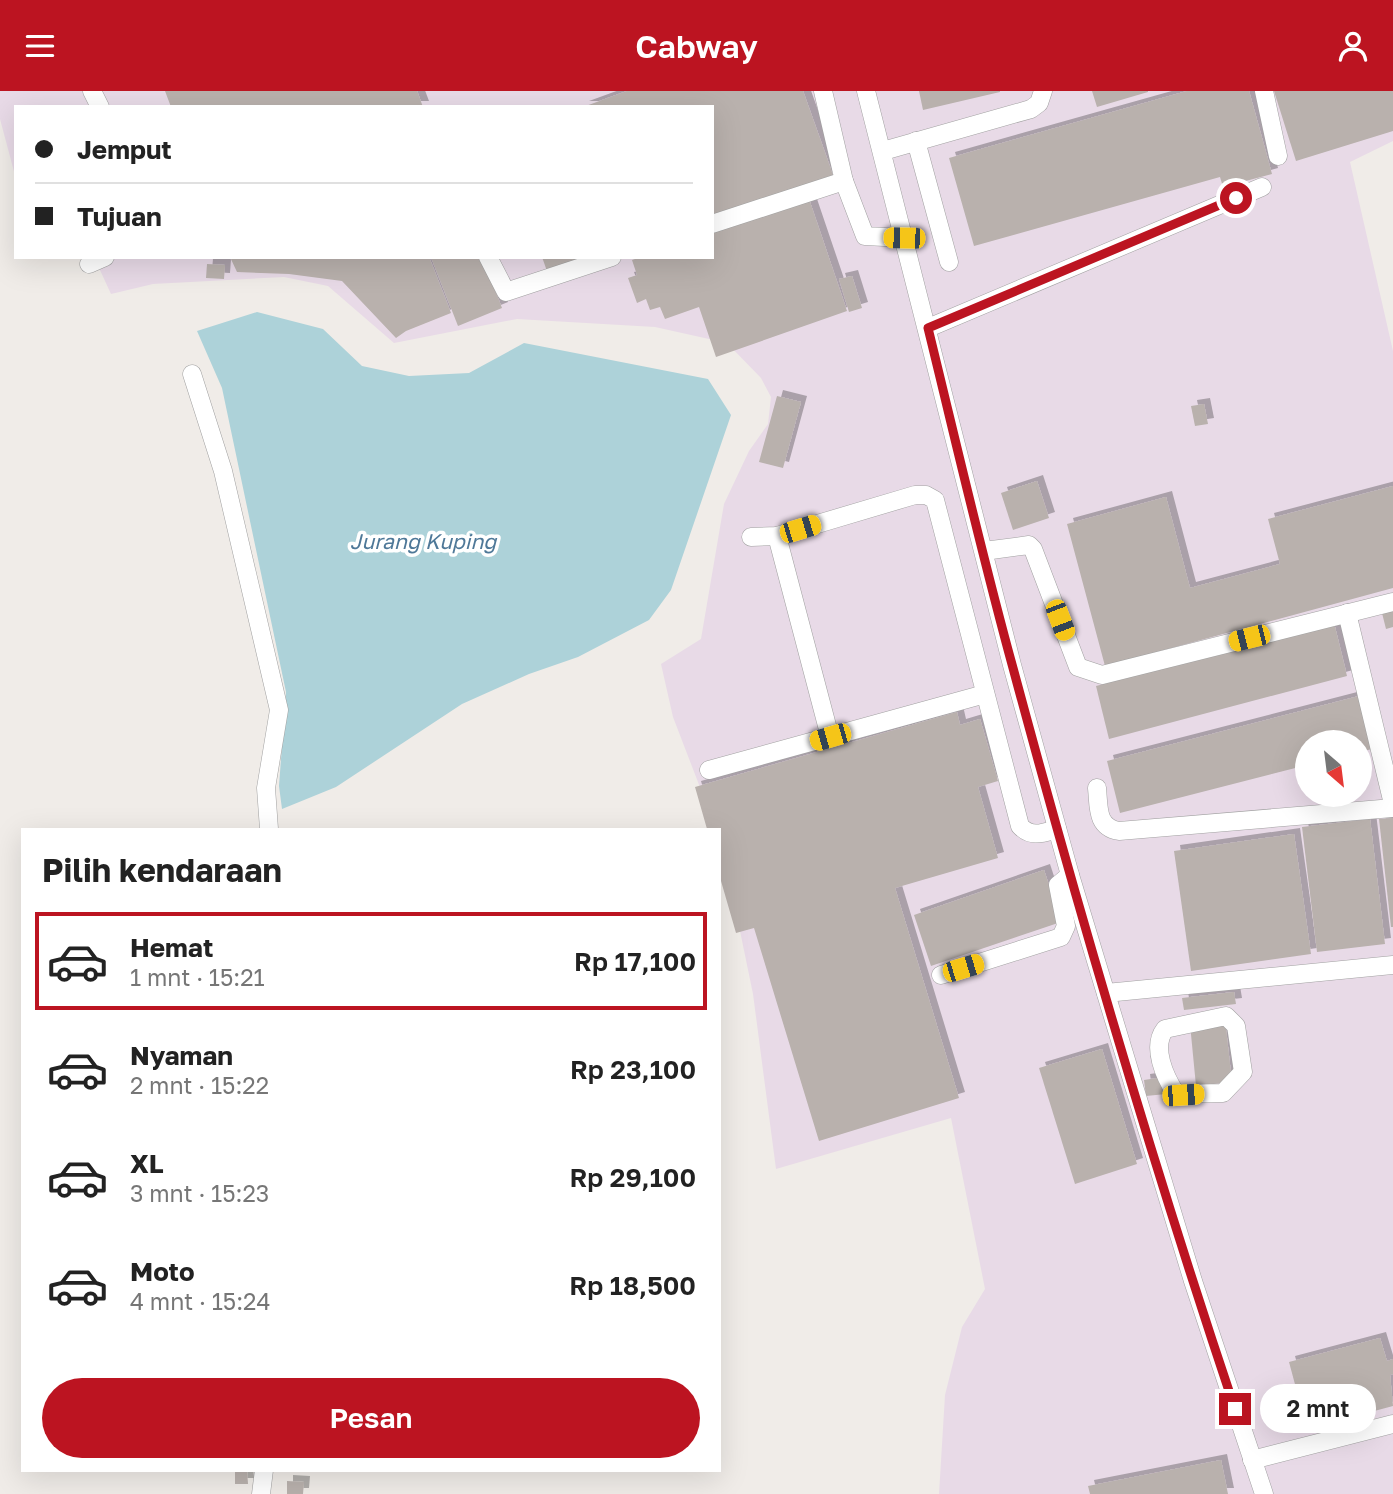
<!DOCTYPE html>
<html lang="id">
<head>
<meta charset="utf-8">
<style>
  :root { --surface:#fff; --page:#f6f6f6; --text:#222; --muted:#767676; --line:#e0e0e0; --accent:#bc1421 }
  body { margin:0; font-family:"Golos Text",sans-serif; background:var(--page); color:var(--text); height:100vh; display:flex; flex-direction:column; font-size:26px; white-space:nowrap }
  * { box-sizing:border-box; margin:0 }
  p { font-size:23px; color:var(--muted) }
  .icon { flex:none; width:38px; height:38px; fill:none; stroke:currentColor; stroke-width:2; stroke-linecap:round; stroke-linejoin:round }
  .map { position:relative; flex:1; overflow:hidden }
  .sheet { position:absolute; left:21px; top:737px; width:700px; height:644px; display:flex; flex-direction:column; background:var(--surface); border-radius:0px; box-shadow:0 7px 28px #0002 }
  .sheet>* { flex:none }
  .banner { position:absolute; left:14px; top:14px; width:700px; height:154px; border-radius:0px; box-shadow:0 7px 28px #0002; display:grid; align-content:center; height:154px; padding:0 21px; background:var(--surface) }
  .needle { width:46px; rotate:152deg }
  .controls { position:absolute; left:1295px; top:639px; display:grid; gap:14px }
  .controls a { display:grid; place-items:center; width:77px; height:77px; border-radius:50%; background:var(--surface); box-shadow:0 7px 28px #0002; font-size:35px }
  .end { position:absolute; width:32px; height:32px; margin:-16px; border:9px solid #bc1421; background:#fff; box-shadow:0 0 0 4px #fff }
  .from { border-radius:50% }
  .bubble { position:absolute; height:49px; border-radius:24px; background:var(--surface); box-shadow:0 7px 28px #0002; font-size:23px; font-weight:600; line-height:49px; text-align:center }
  .car { position:absolute; width:21px; height:42px; margin:-21px -10px; border-radius:9px; box-shadow:0 0 5px 2px #0007; background:linear-gradient(#f5c518 24%,#345 0 40%,#f5c518 0 76%,#345 0 86%,#f5c518 0) }
  .banner b { display:flex; align-items:center; gap:24px; height:66px; font-size:26px }
  .banner b+b { border-top:2px solid var(--line) }
  .banner i { width:18px; height:18px; background:var(--text) }
  ul { padding:0; list-style:none }
  li { display:flex; align-items:center; gap:21px; height:98px; margin:0 14px 10px; padding:0 7px; border:4px solid transparent; border-radius:0px }
  li div { flex:1 }
  li b { display:block; font-size:26px }
  li em { font-style:normal; font-weight:600 }
  li.active { border-color:var(--accent) }
  li>.icon { width:63px; height:63px; stroke-width:1.5 }
  h2 { padding:0 21px; font-size:32px; line-height:84px }
  .button { display:flex; gap:14px; margin-top:auto; padding:14px 21px }
  .button a { flex:1; height:80px; border-radius:42px; background:var(--accent); color:#fff; font-size:28px; font-weight:600; line-height:80px; text-align:center }
  header { display:flex; justify-content:space-between; align-items:center; height:91px; padding:0 21px; background:var(--accent); color:#fff; font-size:32px; font-weight:600 }
  .map>svg:first-child { display:block }
</style>
</head>
<body>
<header><svg class="icon" aria-label="menu" viewBox="0 0 24 24"><path d="M4 6h16M4 12h16M4 18h16"/></svg>Cabway<svg class="icon" aria-label="person" viewBox="0 0 24 24"><circle cx="12" cy="8" r="4"/><path d="M4 21q1-7 8-7t8 7"/></svg></header>
<div class="map">
<svg width="1393" height="1403" viewBox="0 0 1393 1403">
  <defs>
    <filter id="shadow"><feDropShadow dx="6" dy="-6" stdDeviation="0" flood-color="#0004"/></filter>
  </defs>
  <rect width="100%" height="100%" fill="#f0ece8"/>
  <path fill="#e8dae7" fill-rule="evenodd" d="M0,0H1393V50L1350,71L1393,260V1403H939L945,1304L962,1236L985,1198L951,1027L776,1078L753,903L719,738H716L673,626L661,573L701,548L724,413L749,360L768,333L771,306L761,287L727,252L655,236L517,228L394,252L328,195L284,186L153,193L111,203L94,166H712V16H16V88L0,28ZM1307,651H1360V704H1307Z"/>
  <path fill="#add2d9" d="M257,221L323,238L362,275L409,285L469,282L524,252L708,288L731,324L671,499L649,529L578,566L529,583L462,613L336,696L282,718L279,695L286,601L222,297L197,240Z"/>
  <g fill="#b9b1ad" filter="url(#shadow)">
    <path d="M165,0H417L423,16H171Z"/>
    <path d="M627,0H803L833,84L712,126V16H583Z"/>
    <path d="M919,0H1000V1L923,19Z"/>
    <path d="M1092,0H1148V1L1097,16Z"/>
    <path d="M1187,0H1249L1272,83L1223,96L1220,86L974,155L949,67Z"/>
    <path d="M1274,0H1393V40L1296,70Z"/>
    <path d="M809,108L847,220L716,266L699,216L665,228L660,216L650,219L646,208L637,212L628,187L637,184L632,169L641,166H712V141Z"/>
    <path d="M230,166H429L451,222L406,240L396,247L342,190L289,183L237,181Z"/>
    <path d="M431,166H482L502,217L458,235Z"/>
    <path d="M542,166H595L548,183Z"/>
    <path d="M207,173L225,174L224,188L206,187Z"/>
    <path d="M852,185L862,217L849,221L839,188Z"/>
    <path d="M777,305L801,311L783,377L759,371Z"/>
    <path d="M1204,313L1208,333L1195,335L1191,315Z"/>
    <path d="M1037,390L1049,427L1013,439L1001,402Z"/>
    <path d="M1393,395V497L1105,575L1067,433L1166,406L1190,497L1280,473L1268,428Z"/>
    <path d="M1393,515V536L1386,538L1381,518Z"/>
    <path d="M1334,532L1347,585L1109,648L1096,595Z"/>
    <path d="M1359,605L1372,658L1360,661V651H1307V674L1120,722L1107,670Z"/>
    <path d="M957,621L960,634L980,628L998,690L978,696L998,767L895,797L959,1007L819,1050L754,837L736,842L719,783V738H707L695,696Z"/>
    <path d="M1393,727V836H1391L1379,728Z"/>
    <path d="M1370,728L1385,853L1317,861L1302,736Z"/>
    <path d="M1294,743L1311,863L1191,880L1174,760Z"/>
    <path d="M1044,779L1061,831L931,875L914,824Z"/>
    <path d="M1234,901L1236,913L1184,919L1182,907Z"/>
    <path d="M1225,929L1232,991L1196,995L1190,933Z"/>
    <path d="M1102,958L1137,1073L1075,1093L1039,977Z"/>
    <path d="M1164,986L1166,1003L1146,1005L1144,989Z"/>
    <path d="M1380,1247L1387,1270L1393,1268V1283L1390,1284L1393,1315L1307,1338L1289,1271Z"/>
    <path d="M1221,1369L1228,1403H1090L1088,1395Z"/>
    <path d="M235,1379H247L248,1393H235Z"/>
    <path d="M287,1390L304,1391L303,1403H287Z"/>
  </g>
  <g fill="none" stroke-linecap="round" stroke-linejoin="round">
    <g stroke="#a1a1a1" stroke-width="19">
      <g id="minor">
        <path d="M92,0L100,16"/>
        <path d="M823,0L844,90"/>
        <path d="M866,0L1012,574L1070,784L1193,1190L1264,1403"/>
        <path d="M1264,0L1278,65"/>
        <path d="M916,50L949,171"/>
        <path d="M883,60L1031,18L1039,12L1043,0"/>
        <path d="M712,133L844,90L865,145L904,147"/>
        <path d="M488,166L506,201L612,166"/>
        <path d="M89,173L105,166"/>
        <path d="M928,237L1262,96"/>
        <path d="M192,283L223,380L279,619L266,697L269,738"/>
        <path d="M777,445L830,646"/>
        <path d="M751,446L777,445L915,404H926L935,409L1020,735C1031,747 1043,742 1057,738"/>
        <path d="M984,460L1029,454L1033,458L1078,576L1102,584L1393,511"/>
        <path d="M1347,522L1393,713"/>
        <path d="M709,679L985,603"/>
        <path d="M1097,697C1099,716 1096,736 1119,740L1393,717"/>
        <path d="M941,884L1061,846L1066,835L1058,794L1070,784"/>
        <path d="M1106,902L1393,874"/>
        <path d="M1226,925L1236,935L1243,981L1223,1002L1176,1003C1165,986 1151,956 1165,938Z"/>
        <path d="M1252,1369L1393,1333"/>
        <path d="M261,1403L264,1379"/>
      </g>
    </g>
    <use href="#minor" stroke="#fff" stroke-width="18"/>
  </g>
  <g fill="none" stroke-linecap="round" stroke-linejoin="round">
    <path stroke="#bc1421" stroke-width="9" d="M1235,1318C1153,1074 1080,826 1013,577C982,465 956,351 928,237L1236,107"/>
  </g>
  <g text-anchor="middle" dominant-baseline="central" stroke-width="7" stroke-linejoin="round" paint-order="stroke">
    <g font-size="21" font-style="italic" fill="#4e7898" stroke="#fff">
      <text x="423" y="450">Jurang Kuping</text>
    </g>
  </g>
</svg>
<div class="controls">
<a><svg class="needle" viewBox="-14 -14 28 28"><path d="M0-13l5 13h-10z" fill="#e53935"/><path d="M0 13l5-13h-10z" fill="#767676"/></svg></a>
</div>
<i class="end from" style="left:1236px;top:107px"></i>
<i class="end" style="left:1235px;top:1318px"></i>
<div class="bubble" style="left:1260px;top:1293px;width:116px">2 mnt</div>
<i class="car" style="left:904px;top:147px;rotate:271deg"></i>
<i class="car" style="left:800px;top:438px;rotate:73deg"></i>
<i class="car" style="left:1060px;top:529px;rotate:159deg"></i>
<i class="car" style="left:1249px;top:547px;rotate:256deg"></i>
<i class="car" style="left:830px;top:646px;rotate:254deg"></i>
<i class="car" style="left:963px;top:877px;rotate:73deg"></i>
<i class="car" style="left:1183px;top:1004px;rotate:86deg"></i>
<div class="banner">
<b><i class="from"></i>Jemput</b>
<b><i></i>Tujuan</b>
</div>
<section class="sheet">
<h2>Pilih kendaraan</h2>
<ul>
<li class="active"><svg class="icon" aria-label="car" viewBox="0 0 24 24"><path d="M5 17H2v-5l4-1 3-4h7l3 4 3 1v5h-3M9 17h6M6 11h13"/><circle cx="7" cy="17" r="2"/><circle cx="17" cy="17" r="2"/></svg><div><b>Hemat</b><p>1 mnt · 15:21</p></div><em>Rp 17,100</em></li>
<li><svg class="icon" aria-label="car" viewBox="0 0 24 24"><path d="M5 17H2v-5l4-1 3-4h7l3 4 3 1v5h-3M9 17h6M6 11h13"/><circle cx="7" cy="17" r="2"/><circle cx="17" cy="17" r="2"/></svg><div><b>Nyaman</b><p>2 mnt · 15:22</p></div><em>Rp 23,100</em></li>
<li><svg class="icon" aria-label="car" viewBox="0 0 24 24"><path d="M5 17H2v-5l4-1 3-4h7l3 4 3 1v5h-3M9 17h6M6 11h13"/><circle cx="7" cy="17" r="2"/><circle cx="17" cy="17" r="2"/></svg><div><b>XL</b><p>3 mnt · 15:23</p></div><em>Rp 29,100</em></li>
<li><svg class="icon" aria-label="car" viewBox="0 0 24 24"><path d="M5 17H2v-5l4-1 3-4h7l3 4 3 1v5h-3M9 17h6M6 11h13"/><circle cx="7" cy="17" r="2"/><circle cx="17" cy="17" r="2"/></svg><div><b>Moto</b><p>4 mnt · 15:24</p></div><em>Rp 18,500</em></li>
</ul>
<div class="button"><a>Pesan</a></div>
</section>
</div>
</body>
</html>
